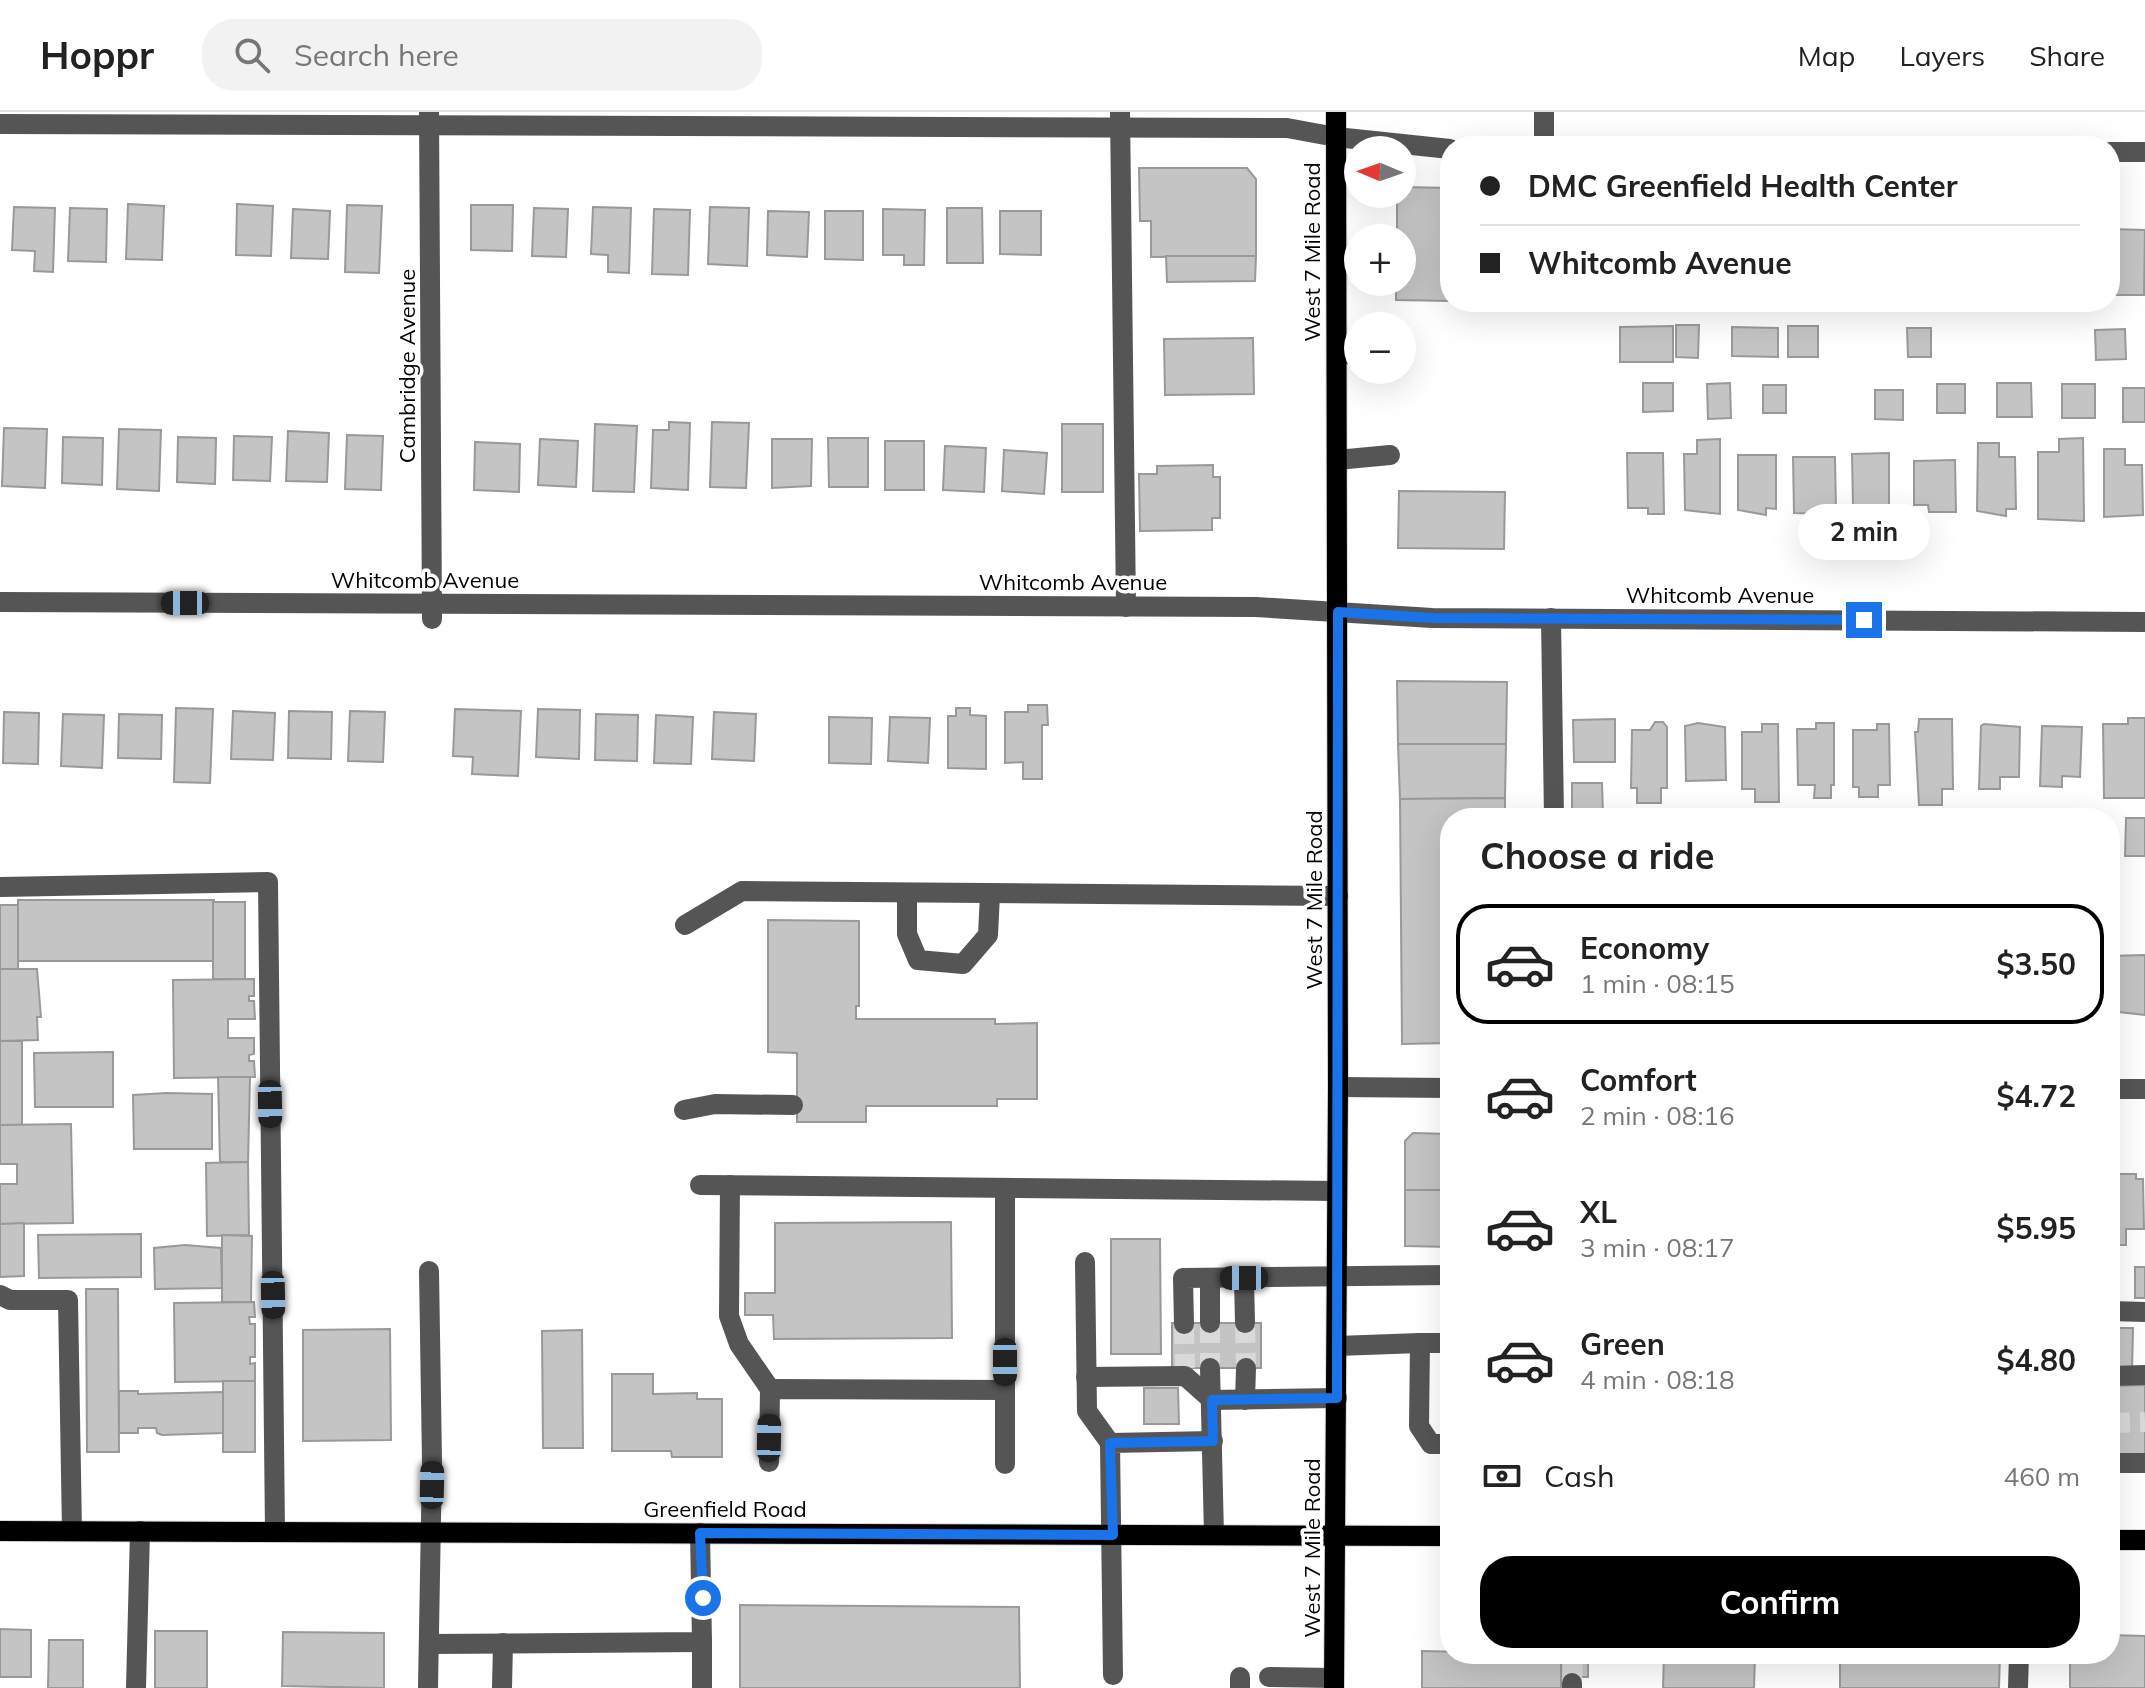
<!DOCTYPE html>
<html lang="en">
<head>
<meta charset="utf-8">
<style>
  :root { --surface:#fff; --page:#f2f2f2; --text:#222; --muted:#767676; --line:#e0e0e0; --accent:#000 }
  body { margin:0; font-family:Mulish,sans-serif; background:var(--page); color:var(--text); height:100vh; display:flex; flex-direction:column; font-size:30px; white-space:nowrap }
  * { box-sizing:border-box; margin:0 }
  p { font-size:26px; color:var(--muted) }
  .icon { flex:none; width:44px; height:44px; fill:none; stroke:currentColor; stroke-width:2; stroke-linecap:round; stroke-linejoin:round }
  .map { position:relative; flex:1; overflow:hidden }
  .details { position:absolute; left:1440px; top:696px; width:680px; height:856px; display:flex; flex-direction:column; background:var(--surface); border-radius:32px; box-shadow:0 8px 32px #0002 }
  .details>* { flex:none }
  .guide { position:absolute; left:1440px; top:24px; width:680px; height:176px; border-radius:32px; box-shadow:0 8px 32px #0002; display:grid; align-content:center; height:176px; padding:0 40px; background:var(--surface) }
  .needle { width:52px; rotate:272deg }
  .tools { position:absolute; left:1344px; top:24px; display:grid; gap:16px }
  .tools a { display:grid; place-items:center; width:72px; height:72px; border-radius:50%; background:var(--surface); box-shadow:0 8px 32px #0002; font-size:40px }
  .end { position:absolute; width:36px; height:36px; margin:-18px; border:10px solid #1a73e8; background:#fff; box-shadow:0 0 0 4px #fff }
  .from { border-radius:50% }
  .bubble { position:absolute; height:56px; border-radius:28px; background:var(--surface); box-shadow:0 8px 32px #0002; font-size:26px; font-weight:700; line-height:56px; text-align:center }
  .car { position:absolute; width:24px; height:48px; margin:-24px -12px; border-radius:10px; box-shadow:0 0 6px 2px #0007; background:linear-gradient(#222 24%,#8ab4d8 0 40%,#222 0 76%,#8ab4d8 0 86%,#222 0) }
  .guide b { display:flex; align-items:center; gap:28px; height:76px; font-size:30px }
  .guide b+b { border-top:2px solid var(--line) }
  .guide i { width:20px; height:20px; background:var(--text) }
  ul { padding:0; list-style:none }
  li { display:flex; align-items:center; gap:24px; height:120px; margin:0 16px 12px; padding:0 24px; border:4px solid transparent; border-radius:32px }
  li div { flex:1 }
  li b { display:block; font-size:30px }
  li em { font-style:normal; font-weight:700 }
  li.current { border-color:var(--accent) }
  li>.icon { width:72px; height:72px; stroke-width:1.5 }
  h2 { padding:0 40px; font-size:36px; line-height:96px }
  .pay { display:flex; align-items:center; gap:20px; height:88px; padding:0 40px; font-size:30px }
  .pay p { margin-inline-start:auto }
  .cta { display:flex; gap:16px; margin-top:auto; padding:16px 40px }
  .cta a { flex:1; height:92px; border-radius:32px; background:var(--accent); color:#fff; font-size:32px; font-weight:700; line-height:92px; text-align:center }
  header { display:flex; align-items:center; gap:48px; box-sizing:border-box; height:112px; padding:0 40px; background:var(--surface); border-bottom:2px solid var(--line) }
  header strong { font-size:38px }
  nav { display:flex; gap:44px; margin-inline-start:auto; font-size:28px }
  .search { width:560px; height:72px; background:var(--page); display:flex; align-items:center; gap:20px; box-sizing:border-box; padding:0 28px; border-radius:32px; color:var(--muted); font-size:30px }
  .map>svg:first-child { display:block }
</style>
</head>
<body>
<header>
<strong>Hoppr</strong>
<div class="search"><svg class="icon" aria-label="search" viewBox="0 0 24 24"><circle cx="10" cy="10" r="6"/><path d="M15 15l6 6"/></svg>Search here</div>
<nav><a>Map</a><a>Layers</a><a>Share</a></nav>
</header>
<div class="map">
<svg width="2145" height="1576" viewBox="0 0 2145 1576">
  <rect width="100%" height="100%" fill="#fff"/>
  <g fill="#c4c4c4" stroke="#999" stroke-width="2">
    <path d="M1139,56H1247L1256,67V144L1151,145V109H1140Z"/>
    <path d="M1402,75L1450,76V189L1396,188V170H1402V126H1397V82H1402Z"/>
    <path d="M128,92L164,94L162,148L126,147Z"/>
    <path d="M237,92L273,94L271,144L236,143Z"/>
    <path d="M347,93L382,94L379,161L345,160Z"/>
    <path d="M471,93H513L512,139L471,138Z"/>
    <path d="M14,95L55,96L53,160L34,159L35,139L12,138Z"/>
    <path d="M593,95L631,96L629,161L608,160V143L591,142Z"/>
    <path d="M710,95L749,96L747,154L708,152Z"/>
    <path d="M70,96L107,97L106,150L68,149Z"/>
    <path d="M534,96L568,97L566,145L532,144Z"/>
    <path d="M947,96H982L983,151H947Z"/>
    <path d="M293,97L330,99L328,147L291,146Z"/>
    <path d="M654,97L690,98L688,163L652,162Z"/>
    <path d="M883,97L925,98L924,153H904V143H883Z"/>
    <path d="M768,99L809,100L807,145L767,143Z"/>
    <path d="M825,99H863V148L825,147Z"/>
    <path d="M1000,99H1041V143L1000,142Z"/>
    <path d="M2110,117L2145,118L2144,183H2110Z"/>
    <path d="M1166,144H1256L1255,169L1167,170Z"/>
    <path d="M1676,213H1699L1698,246L1676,245Z"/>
    <path d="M1673,214V250H1620V215Z"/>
    <rect x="1788" y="214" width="30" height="31"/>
    <path d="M1732,215L1778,216V245L1732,244Z"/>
    <path d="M1907,216H1931V245H1908Z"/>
    <path d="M2125,217L2126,247L2096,248L2095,218Z"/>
    <path d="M1253,226L1254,282L1165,283L1164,227Z"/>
    <path d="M1643,271H1673V299L1643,300Z"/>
    <path d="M1730,271L1731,306L1708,307L1707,272Z"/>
    <path d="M1997,271H2031L2032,305H1997Z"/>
    <rect x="1937" y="272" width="28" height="29"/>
    <rect x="2062" y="272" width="33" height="34"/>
    <rect x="1763" y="273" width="23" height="28"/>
    <rect x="2123" y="276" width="22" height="34"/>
    <path d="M1875,278H1903V308L1875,307Z"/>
    <path d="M669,310L690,311L688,378L651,376L653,318H669Z"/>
    <path d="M712,310L749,311L746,376L710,375Z"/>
    <path d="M595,312L637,314L634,380L593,379Z"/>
    <rect x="1062" y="312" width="41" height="68"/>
    <path d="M4,316L47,317L45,376L2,374Z"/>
    <path d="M119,317L161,318L159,379L117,377Z"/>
    <path d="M288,319L329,321L327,370L286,369Z"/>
    <path d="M347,323L383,324L381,378L345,377Z"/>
    <path d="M234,324L272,325L270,369L233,368Z"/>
    <path d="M63,325L103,326L102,373L62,371Z"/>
    <path d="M178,325L216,326L215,372L177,370Z"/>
    <path d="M828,326H868V375H829Z"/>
    <path d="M2083,326L2084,409L2038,407V340H2059V327Z"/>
    <path d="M540,327L578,329L576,375L538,373Z"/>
    <path d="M772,327H812L811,374L772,376Z"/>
    <path d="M1720,327V402L1685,398L1684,342H1697V328Z"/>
    <rect x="885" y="329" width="39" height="49"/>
    <path d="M475,330L520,332L519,380L474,378Z"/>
    <path d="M1978,331H1999V345H2015L2016,397H2006V404L1977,399Z"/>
    <path d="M945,334L986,336L984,380L943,378Z"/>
    <path d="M2104,337H2125V353H2142L2143,403L2104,405Z"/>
    <path d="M1004,338L1047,341L1044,382L1002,379Z"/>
    <path d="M1627,341H1663L1664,402H1648V396H1628Z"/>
    <path d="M1889,341V403H1873L1872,395H1853L1852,342Z"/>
    <path d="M1738,343H1776V397L1766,396V403L1738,398Z"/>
    <path d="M1793,345H1835L1836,399H1822L1823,402L1794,401Z"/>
    <path d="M1955,348L1956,400H1929L1928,393H1914V349Z"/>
    <path d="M1213,353V365H1220V406H1212V418L1140,419L1139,362H1157V354Z"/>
    <path d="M1399,379L1505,380L1504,437L1398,436Z"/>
    <path d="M1397,569L1507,570L1506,632H1398Z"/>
    <path d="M1028,593H1047L1048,613H1042V667H1023V650L1005,651V600H1028Z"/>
    <path d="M176,596L213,597L210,671L174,670Z"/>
    <path d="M956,596H970V603L986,604V657L948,656V604H956Z"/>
    <path d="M455,597L521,599L518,664L472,662L473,645L453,644Z"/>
    <path d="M538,597L580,598L579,647L536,645Z"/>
    <path d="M233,599L275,601L273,648L231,647Z"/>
    <path d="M289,599L332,600L331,647L288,646Z"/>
    <path d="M350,599L385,600L383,650L348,649Z"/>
    <path d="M4,600L39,601L38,652L3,651Z"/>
    <path d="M714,600L756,602L754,649L712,647Z"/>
    <path d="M63,602L104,603L102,656L61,654Z"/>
    <path d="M119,602L162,603L161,647L118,646Z"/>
    <path d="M596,602L638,603L637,649L595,648Z"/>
    <path d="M656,603L693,605L691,652L654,651Z"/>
    <path d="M829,605L872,606L871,652L829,651Z"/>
    <path d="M890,605L930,606L928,651L888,649Z"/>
    <path d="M2128,606H2145V686H2104L2103,612H2128Z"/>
    <path d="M1615,607V650H1574L1573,608Z"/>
    <path d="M1919,607H1952L1953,677H1942V693H1919L1915,620H1918Z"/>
    <path d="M1655,610H1663L1667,615V676H1661V691H1637V676H1631L1632,618H1650Z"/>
    <path d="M1698,611L1725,615L1726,668L1686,669L1685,614Z"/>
    <path d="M1816,611H1834V673H1831V686H1814L1815,673H1798L1797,617H1816Z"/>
    <path d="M1762,612H1778L1779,690H1755V677H1742V620H1762Z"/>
    <path d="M1877,612H1889L1890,673H1878V685H1859V675H1853V618H1877Z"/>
    <path d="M1984,612L2020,615L2019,665H2000V677H1979L1981,614Z"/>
    <path d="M2042,614L2082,615L2080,665L2062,664V675L2040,674Z"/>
    <path d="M1398,632H1506L1505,686L1400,687Z"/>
    <path d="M1572,671H1602L1603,703L1572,704Z"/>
    <path d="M1505,686V706H1450V931L1402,932L1400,687Z"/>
    <path d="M2126,706H2145V744H2125Z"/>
    <path d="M18,788H214L213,849H18Z"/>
    <rect x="213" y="790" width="32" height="77"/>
    <rect x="0" y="793" width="18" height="64"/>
    <path d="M768,808L859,809V894H856V907H995V912L1037,911V987H997V994H866V1010H797V941L768,940Z"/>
    <path d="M2145,843V903L2110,899V844Z"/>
    <path d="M0,857H37L41,905H37L38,928L0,929Z"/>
    <path d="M254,867V884H249V889H254L255,907H228V926H254V942L249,943V949H254L255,965L174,966L173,868Z"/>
    <rect x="0" y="929" width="22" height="84"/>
    <path d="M113,940V995H35L34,941Z"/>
    <path d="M218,965H250L248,1050H220Z"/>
    <path d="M167,981L212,982V1037H134L133,983Z"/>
    <path d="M71,1012L73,1111L0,1112V1072H17V1052H0V1013Z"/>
    <path d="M1413,1021L1450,1022V1078H1405V1029Z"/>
    <path d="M248,1050L249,1123L207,1124L206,1051Z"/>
    <path d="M2110,1062H2136V1067H2143L2144,1117H2126V1133H2110Z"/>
    <path d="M1405,1078H1450V1135L1405,1134Z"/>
    <path d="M951,1110L952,1226L774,1227L773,1203H745V1181H775V1111Z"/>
    <path d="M24,1111V1164L0,1165V1112Z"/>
    <path d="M141,1122V1165L39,1166L38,1123Z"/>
    <path d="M222,1123L252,1124L251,1190H222Z"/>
    <path d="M1111,1127H1160L1161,1242H1111Z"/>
    <path d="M185,1133L221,1136L222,1176L155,1177L154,1136Z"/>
    <rect x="2135" y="1155" width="10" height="31"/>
    <path d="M86,1177H118L119,1340H87Z"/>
    <path d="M254,1190L255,1205H249L250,1212H255V1245H250V1252L255,1251V1269L175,1270L174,1191Z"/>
    <rect x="1172" y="1211" width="89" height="45"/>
    <path d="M2110,1216H2133L2132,1259L2110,1258Z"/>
    <path d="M390,1217L391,1328L303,1329V1218Z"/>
    <path d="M582,1218L583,1336H543L542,1219Z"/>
    <path d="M1442,1255H1450V1313L1441,1312Z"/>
    <path d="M612,1262H653V1282L697,1281V1287H722V1345H672L671,1339H612Z"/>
    <rect x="223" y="1269" width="32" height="71"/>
    <path d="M2145,1273V1348H2110V1274Z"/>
    <path d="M1144,1276H1178L1179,1312H1144Z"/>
    <path d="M119,1279H138V1282L223,1280V1321L162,1323L157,1321L156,1316H138V1321H119Z"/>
    <path d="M740,1493L1019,1495L1020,1576H740Z"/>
    <path d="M0,1517L31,1518V1565H0Z"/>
    <rect x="155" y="1519" width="52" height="57"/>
    <path d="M283,1520L384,1521V1576L282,1574Z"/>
    <path d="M2110,1523L2145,1524V1576H2070V1542H2110Z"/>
    <path d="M49,1528H83V1576H48Z"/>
    <path d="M1422,1539L1561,1542V1576H1422Z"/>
    <rect x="1561" y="1542" width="27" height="23"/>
    <path d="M1664,1542H1755L1754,1576H1663Z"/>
    <path d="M1840,1542H2000L1999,1576H1840Z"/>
  </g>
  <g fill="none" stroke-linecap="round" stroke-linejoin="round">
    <g stroke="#d9d9d9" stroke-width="20" stroke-dasharray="20 10" stroke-linecap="butt">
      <path d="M1210,1211V1256"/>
      <path d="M1245,1211L1246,1256"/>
      <path d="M1184,1212L1185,1256"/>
      <path d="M2110,1311L2145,1310"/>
      <path d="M1572,1571L1573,1542"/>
    </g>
    <g stroke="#dbdbdb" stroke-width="22">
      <g id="major">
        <path d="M0,1419L1450,1424"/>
        <path d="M2110,1428H2145"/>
        <path d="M1334,1576L1338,975L1336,0"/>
      </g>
    </g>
    <g stroke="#555" stroke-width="20">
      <path d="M429,0L432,507"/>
      <path d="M1120,0L1126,495"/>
      <path d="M1544,0V34"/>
      <path d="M0,12L1287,16L1336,25L1450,37"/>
      <path d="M2110,40H2145"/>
      <path d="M1337,241L1358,243"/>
      <path d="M1337,348L1390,343"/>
      <path d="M0,490L1256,495L1432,506L2145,510"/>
      <path d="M1551,506L1554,706"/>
      <path d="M0,775L268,770L275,1419"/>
      <path d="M907,781V822L918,848L963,852L988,823L990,782"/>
      <path d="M685,813L742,779L1338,784"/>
      <path d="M1338,975L1450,976"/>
      <path d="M2110,977H2145"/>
      <path d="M684,998L715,992L793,993"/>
      <path d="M700,1073L1337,1079"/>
      <path d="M730,1073L729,1204L739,1232L770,1277"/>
      <path d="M1005,1076V1352"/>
      <path d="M1085,1150L1087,1299L1110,1331"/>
      <path d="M1210,1166V1211"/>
      <path d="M1244,1166L1245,1211"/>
      <path d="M0,1183L10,1188H68L72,1419"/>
      <path d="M2110,1199L2145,1200"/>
      <path d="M1184,1212L1183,1166L1450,1163"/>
      <path d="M1450,1231H1420L1419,1314L1431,1332H1450"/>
      <path d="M1337,1234L1420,1231"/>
      <path d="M1210,1256L1214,1423"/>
      <path d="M2110,1264L2145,1263"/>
      <path d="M1086,1265L1185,1264L1212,1288L1337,1286"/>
      <path d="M1245,1288L1246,1256"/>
      <path d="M769,1350L770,1277L1005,1278"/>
      <path d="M2110,1351H2145"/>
      <path d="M429,1532L702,1530L700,1421"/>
      <path d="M1113,1563L1110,1331L1213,1329"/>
      <path d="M1269,1565L1334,1566"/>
      <path d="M136,1576L140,1419"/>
      <path d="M428,1576L432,1350L429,1159"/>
      <path d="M502,1576L503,1531"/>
      <path d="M702,1576V1530"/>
      <path d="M1240,1576V1565"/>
      <path d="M1572,1576V1571"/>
      <path d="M2018,1576L2019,1542"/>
    </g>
    <use href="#major" stroke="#000" stroke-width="20"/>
  </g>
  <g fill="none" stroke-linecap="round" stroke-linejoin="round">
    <path stroke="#1a73e8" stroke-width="10" d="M703,1486L700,1421L1113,1423L1110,1331L1213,1329L1212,1288L1337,1286L1338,500L1432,506L1864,508"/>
  </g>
  <g text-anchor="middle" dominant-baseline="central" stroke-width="7" stroke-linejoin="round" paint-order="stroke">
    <g font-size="22" fill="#000" stroke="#fff">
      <text transform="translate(1312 140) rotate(-90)">West 7 Mile Road</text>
      <text transform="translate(407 254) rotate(-90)">Cambridge Avenue</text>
      <text x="425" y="468">Whitcomb Avenue</text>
      <text x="1073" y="470">Whitcomb Avenue</text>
      <text x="1720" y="483">Whitcomb Avenue</text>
      <text transform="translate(1314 788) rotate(-90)">West 7 Mile Road</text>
      <text x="725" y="1397">Greenfield Road</text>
      <text transform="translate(1312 1436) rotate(-90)">West 7 Mile Road</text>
    </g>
  </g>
</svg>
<div class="tools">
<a><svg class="needle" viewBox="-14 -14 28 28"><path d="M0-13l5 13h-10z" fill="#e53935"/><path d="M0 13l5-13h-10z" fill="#767676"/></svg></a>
<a>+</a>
<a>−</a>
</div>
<i class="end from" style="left:703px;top:1486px"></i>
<i class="end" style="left:1864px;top:508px"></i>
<div class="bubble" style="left:1798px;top:392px;width:132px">2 min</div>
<i class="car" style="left:185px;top:491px;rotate:270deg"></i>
<i class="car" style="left:270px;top:992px;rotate:179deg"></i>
<i class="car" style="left:1244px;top:1166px;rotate:270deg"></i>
<i class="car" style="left:273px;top:1183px;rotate:179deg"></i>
<i class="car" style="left:1005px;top:1250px;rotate:180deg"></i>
<i class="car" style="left:769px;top:1326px;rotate:1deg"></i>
<i class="car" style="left:432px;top:1373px;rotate:1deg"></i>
<div class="guide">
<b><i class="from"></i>DMC Greenfield Health Center</b>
<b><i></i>Whitcomb Avenue</b>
</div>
<section class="details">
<h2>Choose a ride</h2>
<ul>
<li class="current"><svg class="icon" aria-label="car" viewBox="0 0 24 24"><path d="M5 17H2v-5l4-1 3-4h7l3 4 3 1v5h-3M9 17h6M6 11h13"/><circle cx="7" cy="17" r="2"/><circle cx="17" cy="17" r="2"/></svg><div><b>Economy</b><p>1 min · 08:15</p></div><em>$3.50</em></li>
<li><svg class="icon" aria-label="car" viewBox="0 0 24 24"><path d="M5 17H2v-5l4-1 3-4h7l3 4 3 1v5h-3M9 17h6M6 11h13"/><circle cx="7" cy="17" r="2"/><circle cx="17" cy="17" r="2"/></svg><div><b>Comfort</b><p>2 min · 08:16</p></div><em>$4.72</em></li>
<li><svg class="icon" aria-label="car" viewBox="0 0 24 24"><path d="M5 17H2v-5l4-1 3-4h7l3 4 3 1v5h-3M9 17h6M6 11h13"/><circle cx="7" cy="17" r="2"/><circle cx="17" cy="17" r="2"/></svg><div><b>XL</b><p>3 min · 08:17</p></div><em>$5.95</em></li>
<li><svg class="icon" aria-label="car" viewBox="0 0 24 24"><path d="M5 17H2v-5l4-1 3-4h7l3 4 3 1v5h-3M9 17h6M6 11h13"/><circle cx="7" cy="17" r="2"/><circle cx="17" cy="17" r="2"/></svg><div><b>Green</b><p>4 min · 08:18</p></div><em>$4.80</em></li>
</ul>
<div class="pay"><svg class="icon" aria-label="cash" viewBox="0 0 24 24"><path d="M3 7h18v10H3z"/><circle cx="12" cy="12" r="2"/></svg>Cash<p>460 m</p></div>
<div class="cta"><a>Confirm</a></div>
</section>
</div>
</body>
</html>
